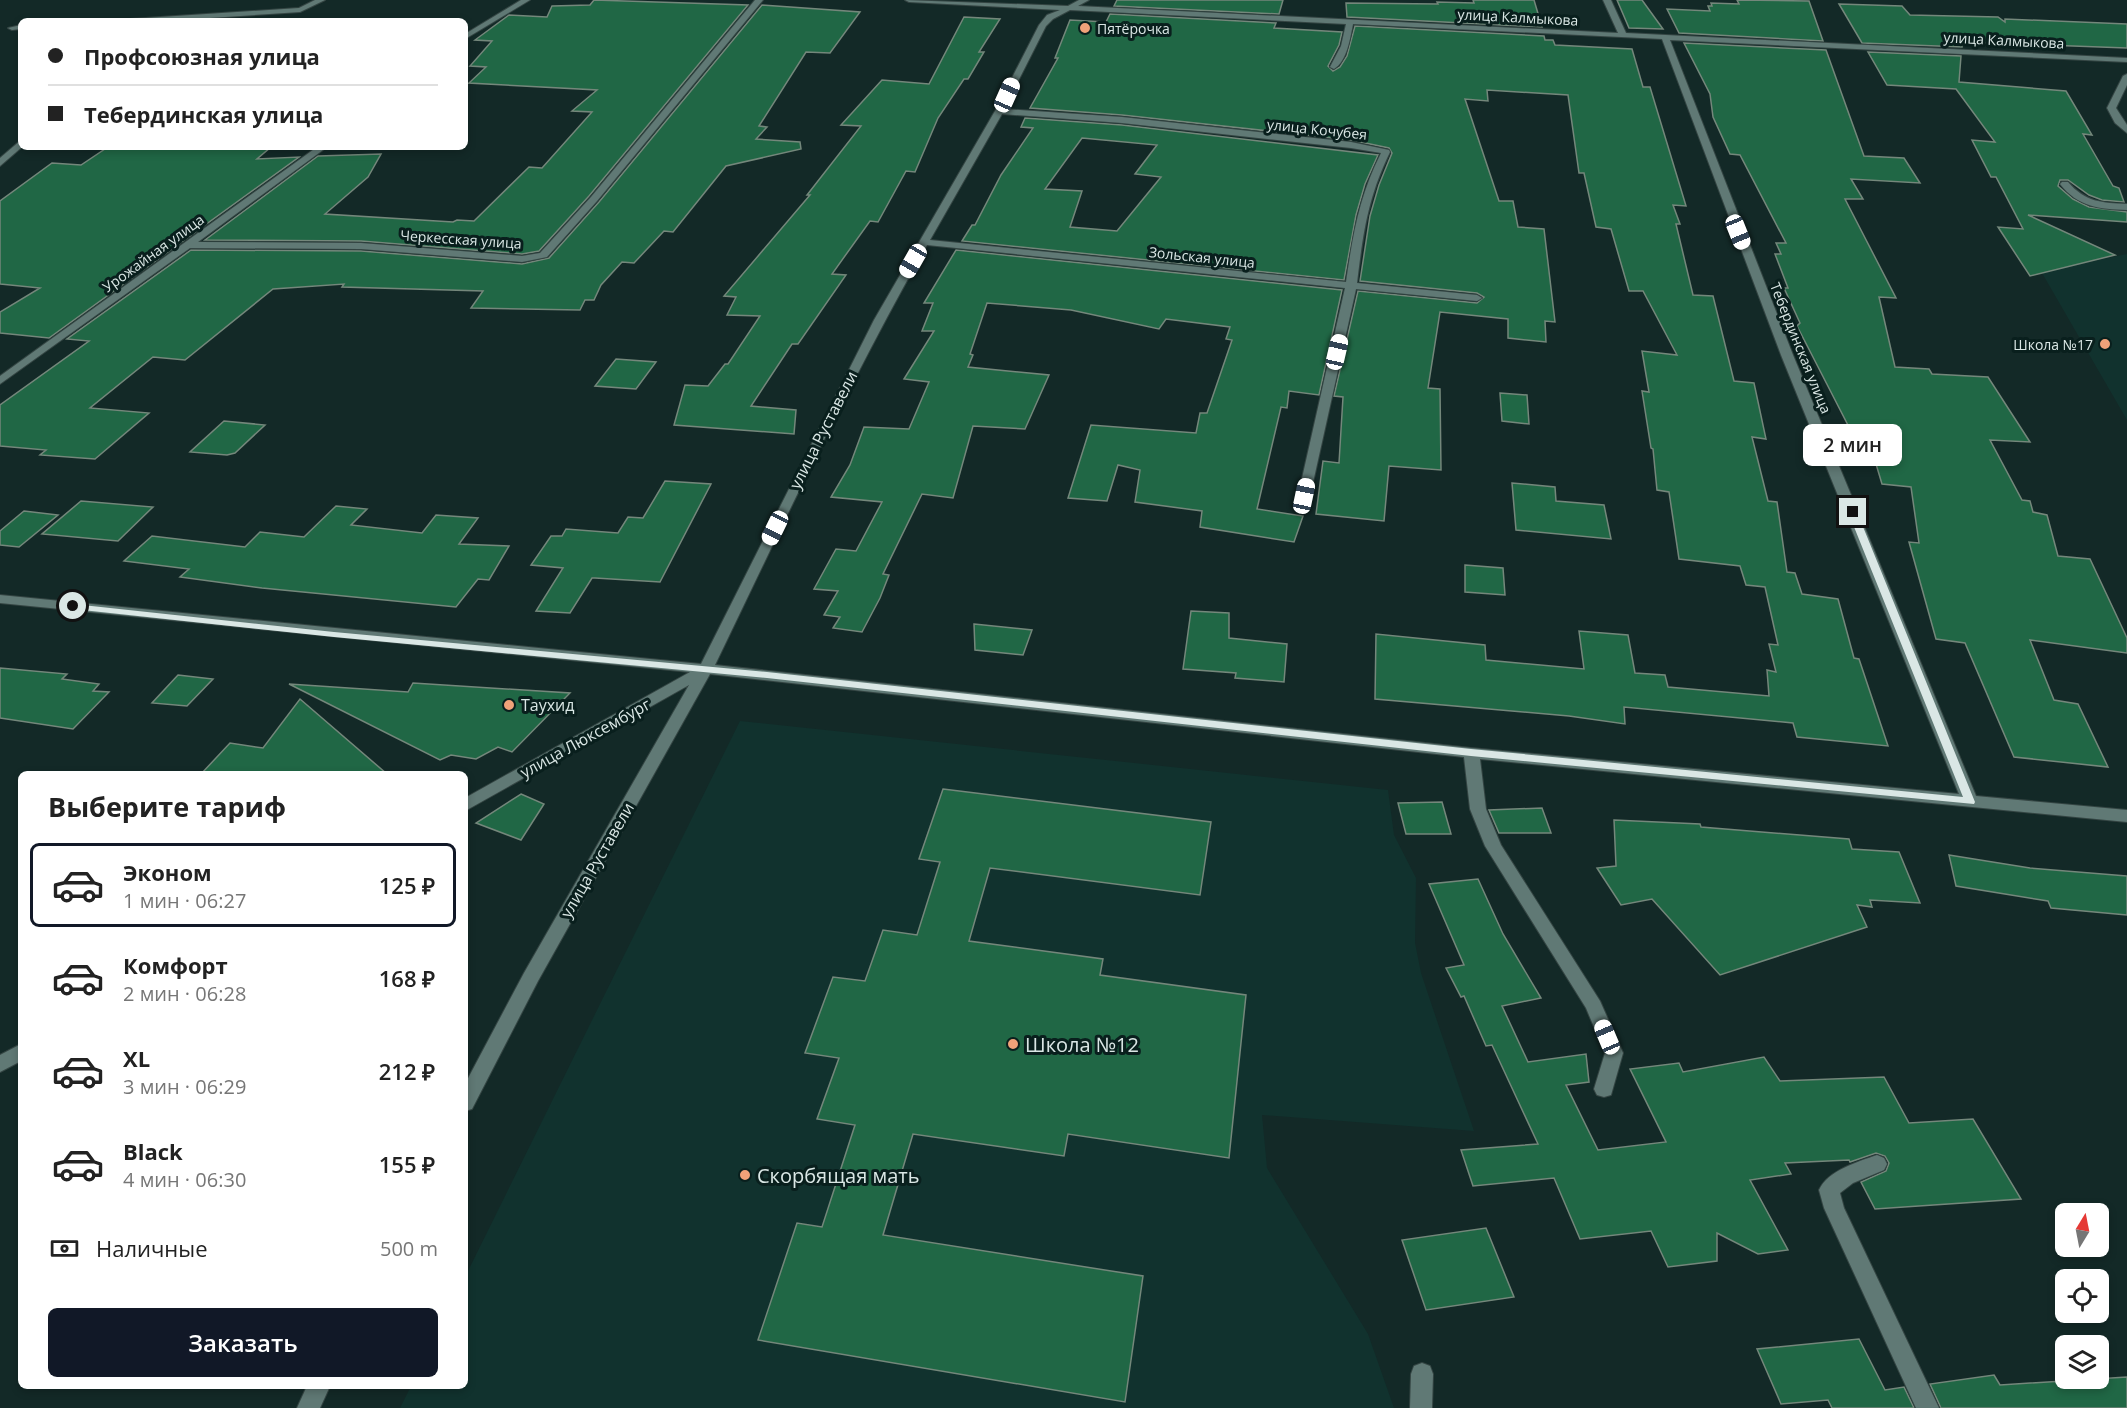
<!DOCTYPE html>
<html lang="ru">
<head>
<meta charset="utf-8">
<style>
  :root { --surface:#fff; --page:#f6f6f6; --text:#222; --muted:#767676; --line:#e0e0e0; --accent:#111827 }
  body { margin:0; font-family:"Open Sans",sans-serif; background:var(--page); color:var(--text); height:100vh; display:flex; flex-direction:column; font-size:22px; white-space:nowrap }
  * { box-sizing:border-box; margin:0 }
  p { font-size:20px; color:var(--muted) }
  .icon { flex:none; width:33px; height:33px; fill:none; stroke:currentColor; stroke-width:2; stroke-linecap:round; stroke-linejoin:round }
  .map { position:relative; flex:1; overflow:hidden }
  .drawer { position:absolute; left:18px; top:771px; width:450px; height:618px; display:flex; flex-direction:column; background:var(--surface); border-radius:9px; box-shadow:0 3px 9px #0003 }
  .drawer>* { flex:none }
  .guide { position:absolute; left:18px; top:18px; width:450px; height:132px; border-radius:9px; box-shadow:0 3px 9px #0003; display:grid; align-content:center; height:132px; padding:0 30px; background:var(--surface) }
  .needle { width:39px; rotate:10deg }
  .fabs { position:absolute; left:2055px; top:1203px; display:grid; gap:12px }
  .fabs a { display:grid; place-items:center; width:54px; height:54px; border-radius:9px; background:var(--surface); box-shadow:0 3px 9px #0003; font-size:30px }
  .end { position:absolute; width:27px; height:27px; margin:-14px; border:8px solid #dae7e5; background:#111; box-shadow:0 0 0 3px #111 }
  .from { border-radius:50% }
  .bubble { position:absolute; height:42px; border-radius:9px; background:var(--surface); box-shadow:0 3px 9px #0003; font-size:20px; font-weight:600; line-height:42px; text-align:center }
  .car { position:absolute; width:18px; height:36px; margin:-18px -9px; border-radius:8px; box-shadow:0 0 4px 2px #0007; background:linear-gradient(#fff 24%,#345 0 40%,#fff 0 76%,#345 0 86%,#fff 0) }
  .guide b { display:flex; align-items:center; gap:21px; height:57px; font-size:22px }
  .guide b+b { border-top:2px solid var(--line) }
  .guide i { width:15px; height:15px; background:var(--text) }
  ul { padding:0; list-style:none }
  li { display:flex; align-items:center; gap:18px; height:84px; margin:0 12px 9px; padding:0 18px; border:3px solid transparent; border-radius:9px }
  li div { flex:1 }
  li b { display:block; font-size:22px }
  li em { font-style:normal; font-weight:600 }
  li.active { border-color:var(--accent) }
  li>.icon { width:54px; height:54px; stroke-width:1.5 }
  h2 { padding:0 30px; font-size:27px; line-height:72px }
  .pay { display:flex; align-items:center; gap:15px; height:66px; padding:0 30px; font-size:22px }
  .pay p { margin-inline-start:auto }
  .primary-button { display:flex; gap:12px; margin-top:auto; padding:12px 30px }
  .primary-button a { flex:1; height:69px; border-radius:9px; background:var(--accent); color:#fff; font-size:24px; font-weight:600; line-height:69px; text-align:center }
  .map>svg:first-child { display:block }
</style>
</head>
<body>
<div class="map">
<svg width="2127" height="1408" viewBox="0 0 2127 1408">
  <rect width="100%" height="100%" fill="#132927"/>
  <g fill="#11322e">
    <path d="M2127,254V420L2038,266L2064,267Z"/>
    <path d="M740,721L1388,790L1394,835L1416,878L1415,943L1421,973L1474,1131L1262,1115L1267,1168L1368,1334L1394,1408H400L411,1386H465V1277Z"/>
  </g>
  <g fill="#206745" stroke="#74877b" stroke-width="1.5" fill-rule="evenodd">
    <path d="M594,0L748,5L589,196L539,251L522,254L361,241L205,240L318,156L381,154L368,177L325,214L453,222L457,220L474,221L529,167L542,168L592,112L572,111L597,90L469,83L486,67L470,66L492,41L475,40L509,15L547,17L552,6L590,5Z"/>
    <path d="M1117,0H1283L1279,14L1114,6Z"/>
    <path d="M1473,0H1534L1542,27L1347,17L1346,3L1438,4L1437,2L1474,3Z"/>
    <path d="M1617,0H1642L1663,29L1629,28Z"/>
    <path d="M1737,0L1809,1L1823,41L1679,33L1667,9L1710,11L1708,6H1712L1711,3L1739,4Z"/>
    <path d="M1839,4L1902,6L1910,15L1998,17L2005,22V19L2127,24V48L1962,42V47L1862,43Z"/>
    <path d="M762,5L860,12L830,53L806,52L759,126L767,127L756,139L800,142L801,149L726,166L673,232L664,231L634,263L622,262L601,285L594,300H585L580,310L471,308L483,291L342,287L344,284L273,289L185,360L153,357L90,408L149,413L95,459L40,455L46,450L0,446V405L89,341L67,339L191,250L361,251L522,264L549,258L599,202Z"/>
    <path d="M1110,14L1276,23L1274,28L1342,32L1339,45L1328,66L1333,71L1340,67L1347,56L1355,26L1544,36L1545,40H1553L1555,45L1632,49L1643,87H1650L1686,206L1673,205L1680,224H1676L1693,295L1713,296L1734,381L1754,383L1766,439L1752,437L1768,501L1777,502L1787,572L1795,573L1802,594L1838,599L1854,658L1859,659L1888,746L1797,737L1793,723L1624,707L1625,724L1569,716L1375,699L1376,634L1485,645L1486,660L1584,669L1579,631L1628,635L1635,673L1665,675L1668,687L1769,696L1767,670L1776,672L1769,644L1778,645L1765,587L1746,585L1740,566L1679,559L1669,492L1657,490L1653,449L1651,448L1642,391L1649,392L1642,351L1677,355L1643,291H1629L1611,229L1596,227L1584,173H1579L1568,95L1487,90L1488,101L1465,99L1499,201H1513L1518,227L1544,229L1555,322L1545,321L1546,342L1508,338V319L1440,312L1428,388L1440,389L1441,470L1389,466L1384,521L1316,514L1323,461L1339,463L1343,397L1334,396L1358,291L1477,303L1484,297L1477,293L1360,281L1370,216L1379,185L1392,153L1389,148L1351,140L1122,115L1030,108L1058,58H1055L1070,20L1106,22Z"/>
    <path d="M964,17L1000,19L979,52H984L968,79H964L938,118L915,172L906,171L878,222L870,221L832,274L846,275L798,344H792L751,406L796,410L794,434L674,425L685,385L708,386L725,364H728L760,316L727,315L736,297L724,296L810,195H807L861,126L841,125L882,80L929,84Z"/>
    <path d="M1684,43L1826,50L1864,156L1904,158L1920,183L1851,179L1863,199H1845L1896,298L1879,297L1895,367L1929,369L1932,374L1988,377L2030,442L1990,440L2022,500L2030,501L2033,512L2047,515L2058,556L2090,559L2127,638V653L2030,640L2054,700L2078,704L2108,767L2014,757L1965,643L1936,639L1909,542L1919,543L1911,487L1882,484L1873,454L1862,453L1854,431H1851L1797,326L1800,323L1784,288H1788L1775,254H1781L1776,243H1786L1740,155L1730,154L1713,117L1710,94Z"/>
    <path d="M1868,52L1961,56L1959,82L2066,91L2092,135L2083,134L2113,186L2119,188L2124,202L2102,200L2089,195L2068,180H2060L2058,186L2073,199L2089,207L2127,212V222L2028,215L2115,255L2030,276L1998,227L2023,229L1996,177H1991L1972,140L1995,142L1956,89L1887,85Z"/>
    <path d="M1025,118L1122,125L1378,155L1365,184L1356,215L1344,280L962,241L972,225H975L1001,175L1033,128L1021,127ZM1082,138L1157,145L1135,174L1161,177L1117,231L1070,227L1082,191L1045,189Z"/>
    <path d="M108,147H271L257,159L299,157L49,338L0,333V312L40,288L0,284V201L52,163L81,165Z"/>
    <path d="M956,250L1342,290L1319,395L1289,391L1287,408L1281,407L1257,509L1303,516L1294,542L1200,527L1202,511L1135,502L1140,470L1118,465L1107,501L1068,498L1091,425L1196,433L1200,413H1207L1232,340L1226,339L1230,327L1166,319L1159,329L1071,310L987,303L970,354L973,355L968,367L1049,375L1025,429L973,426L953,498L922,494L883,574L889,575L880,598L862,632L833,628L840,617L824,615L838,591L814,589L836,549L856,551L882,502L831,497L850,465L864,427L909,429L929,382L904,379L934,331H922L933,303H924Z"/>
    <path d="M616,359L656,362L636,389L595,386Z"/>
    <path d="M1500,393L1527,395L1529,424L1502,421Z"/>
    <path d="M224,421L265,425L235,453L227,455L190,452Z"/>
    <path d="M665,481L711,484L660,582L595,578H592L570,613L536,611L563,568L531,565L551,536H562L566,529L618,533L628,517L643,518Z"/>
    <path d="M1512,483L1555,487L1556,501L1604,505L1611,539L1516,530Z"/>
    <path d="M81,501L153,507L118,541L42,534Z"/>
    <path d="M336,506L367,509L351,525L422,533L436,515L478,518L459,544L509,546L489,580L478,579L456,607L262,588L180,577L189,569L124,561L152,536L245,547L260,532L304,537Z"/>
    <path d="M24,511L58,515L19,547L0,545V531Z"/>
    <path d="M1465,565L1503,568L1505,595L1465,592Z"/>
    <path d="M1191,611L1229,613V638L1287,644L1284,682L1235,678L1236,673L1183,669Z"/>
    <path d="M974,624L1032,630L1023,655L975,650Z"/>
    <path d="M0,668L67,674L62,679L99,684L93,691L109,692L73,729L0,718Z"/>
    <path d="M178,675L213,679L187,706L152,703Z"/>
    <path d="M413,683L570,693L512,752L498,747L476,759L451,755L440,760L289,684L408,692Z"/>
    <path d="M300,699L387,774H201L230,743L263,748Z"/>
    <path d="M943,789L1211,822L1200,895L990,868L969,941L1103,959L1100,975L1246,995L1229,1158L1068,1134L1064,1156L913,1134L883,1235L1143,1276L1125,1402L758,1340L797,1223L822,1227L855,1125L817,1119L839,1058L805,1053L833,977L865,981L883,930L917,935L940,862L919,859Z"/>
    <path d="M521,794L544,804L521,840L476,823Z"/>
    <path d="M1442,802L1451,834H1406L1398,803Z"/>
    <path d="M1542,808L1551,833H1499L1489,810Z"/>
    <path d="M1614,820L1700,824L1701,827L1849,839L1852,849L1899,852L1920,903L1870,900L1872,907L1857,905L1867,927L1720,975L1652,899L1621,905L1597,868L1616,866Z"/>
    <path d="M1949,855L2030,868L2127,876V915L2051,908L2048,901L1956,886Z"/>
    <path d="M1478,879L1503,934L1541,998L1502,1006L1528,1062L1586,1054L1589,1082L1566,1085L1598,1150L1666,1142L1630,1069L1679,1063L1683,1072L1764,1057L1780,1081L1884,1077L1909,1123L1973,1119L2021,1199L1875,1209L1861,1182L1886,1171L1889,1163L1885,1156L1876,1153L1850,1162L1849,1160L1785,1163L1791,1174L1750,1180L1788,1250L1758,1254L1717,1233V1261L1668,1267L1651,1231L1580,1239L1554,1178L1473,1186L1461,1150L1538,1144L1492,1045L1486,1046L1464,996L1461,997L1446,968L1464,965L1429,884Z"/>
    <path d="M1486,1228L1514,1297L1426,1310L1402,1240Z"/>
    <path d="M1859,1339L1885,1390L1904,1387L1914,1408H1832L1828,1400L1781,1404L1757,1349Z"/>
    <path d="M1994,1375L2000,1385L2127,1377V1408H1941L1930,1384Z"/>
  </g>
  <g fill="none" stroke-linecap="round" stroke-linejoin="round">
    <g stroke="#344543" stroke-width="2">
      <g id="minor">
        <path d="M315,0H325L300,12L164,21H126L130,19L299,8Z"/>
        <path d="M521,0H530L465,39V34Z"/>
        <path d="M755,0H763L597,201L547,257L522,262L361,249L190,248L0,384V376L317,147H327L198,242L361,243L522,256L540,253L591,197Z"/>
        <path d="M905,0L1068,6L1079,0H1089L1078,6L1618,33L1603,0H1611L1626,33L2127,58V62L1670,40L1793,355L1976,796L2127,810V822L1480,759L1486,809L1501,845L1600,1001L1623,1053L1611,1095L1604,1097L1597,1095L1594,1089L1605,1053L1586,1008L1485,846L1470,809L1464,757L710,674L538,981L472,1109L465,1111V1084L524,973L689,685L465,811V798L690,672L0,603V595L701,664L874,320L995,111L1039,25L1047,15L1060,10L909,2ZM1070,10L1346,24L1341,46L1330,67L1334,69C1347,61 1350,39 1353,24L1662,39L1781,355L1959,794L1471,748L715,665C783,524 849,382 927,245L1345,288L1298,496L1304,500L1310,496L1356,289L1477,301L1482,298L1477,295L1357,283C1363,233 1368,197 1390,152L1389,150L1351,142L1122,117L1004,109L1046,26L1053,19ZM1002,114L1122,123L1351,148L1381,153C1359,197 1353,234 1346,282L930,240Z"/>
        <path d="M21,25V29L12,30L8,28Z"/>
        <path d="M2127,74V85L2116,108L2127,125V133L2115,123L2107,108L2123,76Z"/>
        <path d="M21,140L22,147L0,166V158Z"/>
        <path d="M2062,182H2068C2085,202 2102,203 2127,204V210C2099,209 2078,207 2060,184Z"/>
        <path d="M21,1044V1061L0,1072V1055Z"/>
        <path d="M1877,1155L1884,1158L1887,1164L1884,1170L1853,1183L1840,1193L1844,1208L1939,1408H1916L1824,1208L1819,1190C1828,1170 1858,1162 1877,1155Z"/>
        <path d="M1422,1363L1430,1366L1433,1374L1432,1408H1410L1411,1374L1414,1366Z"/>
        <path d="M307,1386H330L320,1408H297Z"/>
      </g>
    </g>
    <use href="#minor" fill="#607975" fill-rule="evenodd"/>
  </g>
  <path fill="#dae7e5" d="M1853,509L1857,512L1975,802L1974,804L1471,756L767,678L334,637L73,609L68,606L73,604L334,632L767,672L1471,749L1963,797L1848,512Z"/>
  <g fill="#f0a279" stroke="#091f1d" stroke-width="2">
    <circle cx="1085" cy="28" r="6"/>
    <circle cx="2105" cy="344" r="6"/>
    <circle cx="509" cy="705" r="6"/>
    <circle cx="1013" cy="1044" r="6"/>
    <circle cx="745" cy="1175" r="6"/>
  </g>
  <g text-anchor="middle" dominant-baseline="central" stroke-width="6" stroke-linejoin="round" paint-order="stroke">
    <g font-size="14" fill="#dae7e5" stroke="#091f1d">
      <text transform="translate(1518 17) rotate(3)">улица Калмыкова</text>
      <text transform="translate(2004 40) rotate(3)">улица Калмыкова</text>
      <text transform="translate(1317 129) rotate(6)">улица Кочубея</text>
      <text transform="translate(461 239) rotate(4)">Черкесская улица</text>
      <text transform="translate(153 253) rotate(-36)">Урожайная улица</text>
      <text transform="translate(1202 257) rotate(6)">Зольская улица</text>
      <text transform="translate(1801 348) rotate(68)">Тебердинская улица</text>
    </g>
    <g font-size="14" fill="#dae7e5" stroke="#091f1d" text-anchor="start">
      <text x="1097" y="28">Пятёрочка</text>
      <text x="2093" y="344" text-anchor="end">Школа №17</text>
    </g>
    <g font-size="16" fill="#dae7e5" stroke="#091f1d">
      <text transform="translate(823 430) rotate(-63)">улица Руставели</text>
      <text transform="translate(585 738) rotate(-29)">улица Люксембург</text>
      <text transform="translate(597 860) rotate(-60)">улица Руставели</text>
    </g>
    <g font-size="16" fill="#dae7e5" stroke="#091f1d" text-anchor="start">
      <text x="521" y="705">Таухид</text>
    </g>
    <g font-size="20" fill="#dae7e5" stroke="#091f1d" text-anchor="start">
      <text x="1025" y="1044">Школа №12</text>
      <text x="757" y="1175">Скорбящая мать</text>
    </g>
  </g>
</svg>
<div class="fabs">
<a><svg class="needle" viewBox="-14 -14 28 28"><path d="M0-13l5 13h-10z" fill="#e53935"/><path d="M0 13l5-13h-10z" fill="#767676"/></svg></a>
<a><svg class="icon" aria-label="locate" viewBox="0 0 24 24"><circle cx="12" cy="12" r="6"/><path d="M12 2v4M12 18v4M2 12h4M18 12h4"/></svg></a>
<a><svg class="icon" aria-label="layers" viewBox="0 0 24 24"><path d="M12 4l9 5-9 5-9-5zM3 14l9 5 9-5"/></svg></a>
</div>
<i class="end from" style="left:73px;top:606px"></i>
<i class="end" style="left:1853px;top:512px"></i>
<div class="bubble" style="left:1803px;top:424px;width:99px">2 мин</div>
<i class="car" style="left:1007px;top:95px;rotate:24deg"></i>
<i class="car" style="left:1738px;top:232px;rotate:158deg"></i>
<i class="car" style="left:913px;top:261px;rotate:210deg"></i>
<i class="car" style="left:1337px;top:352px;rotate:13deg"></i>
<i class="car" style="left:1304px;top:496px;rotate:12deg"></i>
<i class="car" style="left:775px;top:528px;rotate:206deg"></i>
<i class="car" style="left:1607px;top:1037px;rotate:337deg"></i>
<div class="guide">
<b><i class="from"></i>Профсоюзная улица</b>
<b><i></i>Тебердинская улица</b>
</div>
<section class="drawer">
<h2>Выберите тариф</h2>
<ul>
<li class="active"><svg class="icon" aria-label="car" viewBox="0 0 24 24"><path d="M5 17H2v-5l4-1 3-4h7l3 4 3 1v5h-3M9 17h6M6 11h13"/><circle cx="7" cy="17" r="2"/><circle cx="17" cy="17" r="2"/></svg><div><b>Эконом</b><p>1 мин · 06:27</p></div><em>125 ₽</em></li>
<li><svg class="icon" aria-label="car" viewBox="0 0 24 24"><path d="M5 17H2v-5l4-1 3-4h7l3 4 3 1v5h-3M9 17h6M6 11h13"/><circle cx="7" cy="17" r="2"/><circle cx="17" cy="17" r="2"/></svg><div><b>Комфорт</b><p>2 мин · 06:28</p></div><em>168 ₽</em></li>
<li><svg class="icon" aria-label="car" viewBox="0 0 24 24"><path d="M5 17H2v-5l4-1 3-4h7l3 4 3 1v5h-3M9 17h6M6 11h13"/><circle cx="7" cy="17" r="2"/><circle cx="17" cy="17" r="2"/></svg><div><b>XL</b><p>3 мин · 06:29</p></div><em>212 ₽</em></li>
<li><svg class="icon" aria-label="car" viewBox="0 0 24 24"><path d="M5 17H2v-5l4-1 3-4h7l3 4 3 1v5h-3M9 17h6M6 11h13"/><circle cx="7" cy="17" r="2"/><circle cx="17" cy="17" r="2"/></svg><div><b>Black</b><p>4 мин · 06:30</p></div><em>155 ₽</em></li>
</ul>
<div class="pay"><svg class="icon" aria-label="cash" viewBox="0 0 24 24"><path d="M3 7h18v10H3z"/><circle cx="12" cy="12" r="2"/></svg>Наличные<p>500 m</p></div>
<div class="primary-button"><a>Заказать</a></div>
</section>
</div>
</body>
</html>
